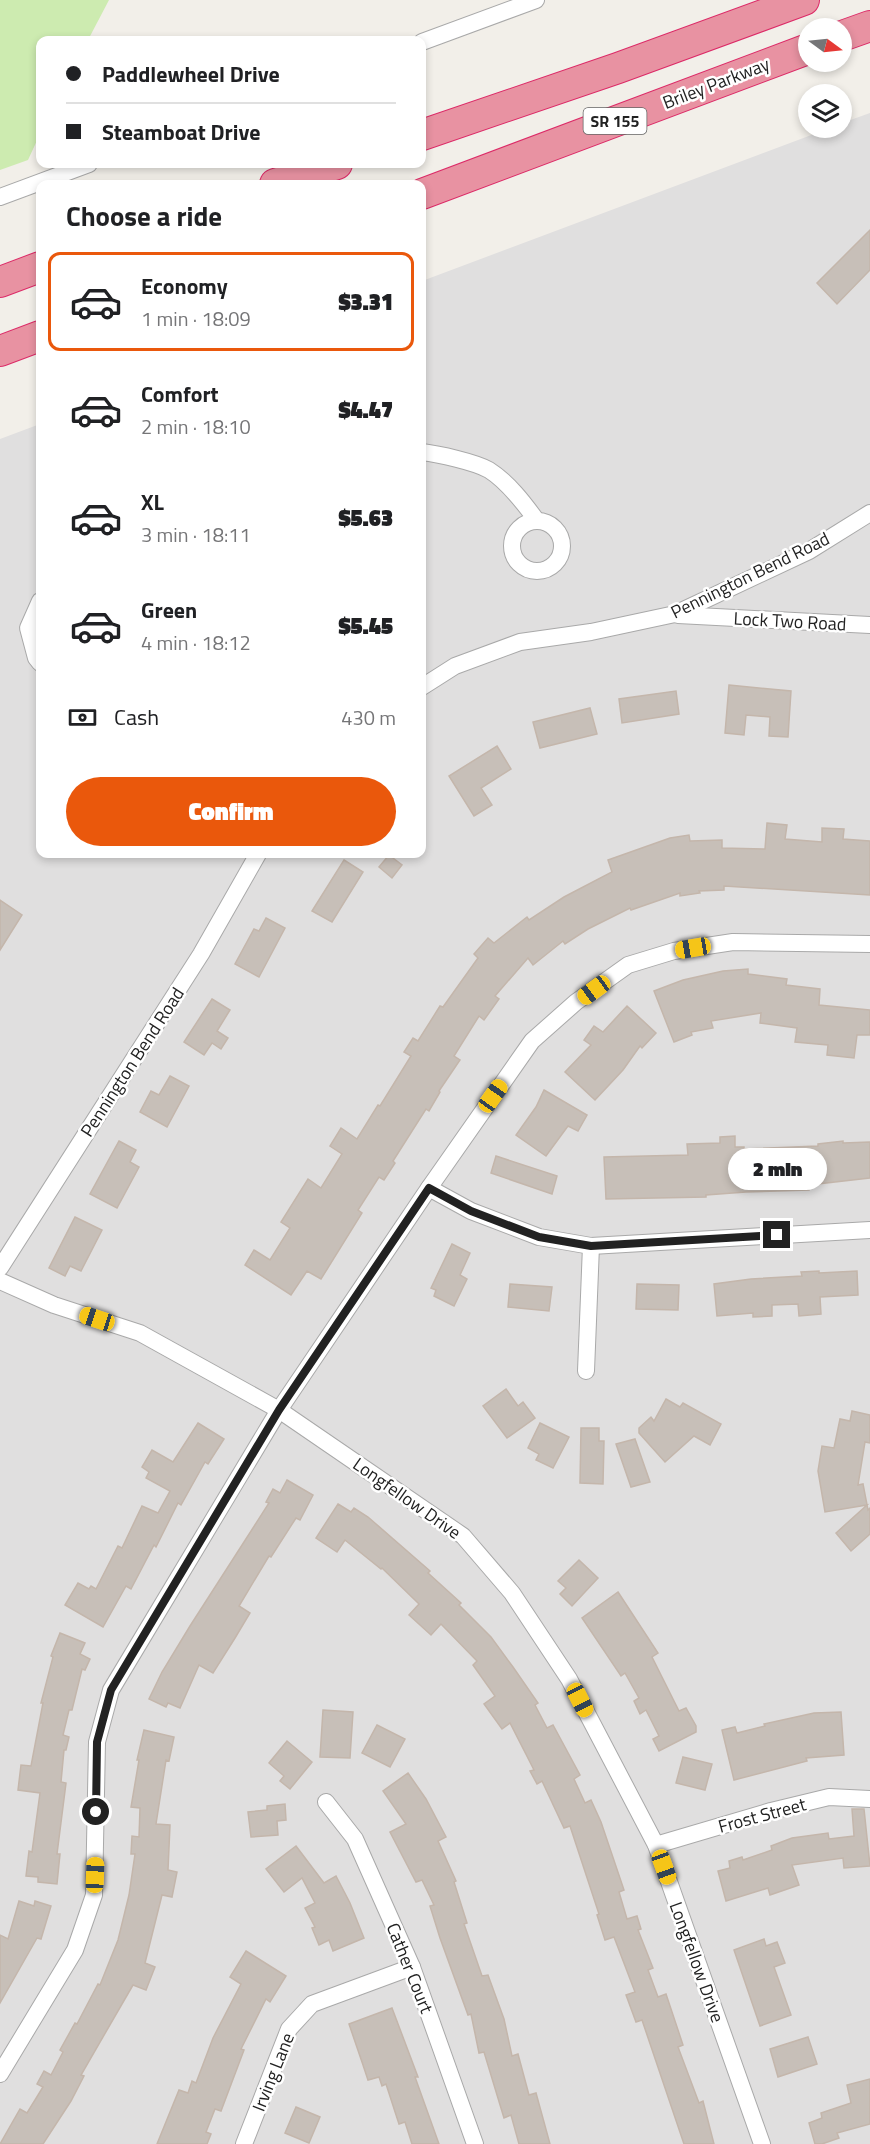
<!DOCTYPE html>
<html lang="en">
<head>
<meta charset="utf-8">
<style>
  :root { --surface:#fff; --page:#f6f6f6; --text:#202124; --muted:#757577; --line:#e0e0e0; --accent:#ea580c }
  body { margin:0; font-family:"Titillium Web",sans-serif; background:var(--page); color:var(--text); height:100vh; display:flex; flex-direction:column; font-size:22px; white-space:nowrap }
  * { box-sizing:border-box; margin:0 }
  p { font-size:20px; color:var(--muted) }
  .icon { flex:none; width:33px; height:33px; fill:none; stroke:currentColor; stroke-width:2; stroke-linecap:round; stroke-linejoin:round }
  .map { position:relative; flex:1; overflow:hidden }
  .drawer { position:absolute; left:36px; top:180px; width:390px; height:678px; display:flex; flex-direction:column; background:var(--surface); border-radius:12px; box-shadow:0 3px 9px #0003 }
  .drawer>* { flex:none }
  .guide { position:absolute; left:36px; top:36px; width:390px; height:132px; border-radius:12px; box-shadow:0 3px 9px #0003; display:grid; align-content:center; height:132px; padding:0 30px; background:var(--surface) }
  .needle { width:39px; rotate:105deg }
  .tools { position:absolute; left:798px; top:18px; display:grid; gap:12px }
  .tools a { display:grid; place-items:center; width:54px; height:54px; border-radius:50%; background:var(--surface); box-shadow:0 3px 9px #0003; font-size:30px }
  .end { position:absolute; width:27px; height:27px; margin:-14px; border:8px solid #222; background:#fff; box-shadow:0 0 0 3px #fff }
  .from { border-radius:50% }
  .bubble { position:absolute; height:42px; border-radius:21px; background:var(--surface); box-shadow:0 3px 9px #0003; font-size:20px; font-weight:800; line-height:42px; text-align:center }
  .car { position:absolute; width:18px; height:36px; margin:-18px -9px; border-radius:8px; box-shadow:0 0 4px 2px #0007; background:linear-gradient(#f5c518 24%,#345 0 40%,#f5c518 0 76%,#345 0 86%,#f5c518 0) }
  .guide b { display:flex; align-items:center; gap:21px; height:57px; font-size:22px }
  .guide b+b { border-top:2px solid var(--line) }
  .guide i { width:15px; height:15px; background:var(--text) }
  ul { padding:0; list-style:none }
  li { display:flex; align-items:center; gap:18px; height:99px; margin:0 12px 9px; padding:0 18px; border:3px solid transparent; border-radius:12px }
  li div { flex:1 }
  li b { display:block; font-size:22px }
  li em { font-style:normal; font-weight:800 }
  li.selected { border-color:var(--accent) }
  li>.icon { width:54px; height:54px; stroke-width:1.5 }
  h2 { padding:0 30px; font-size:27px; line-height:72px }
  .pay { display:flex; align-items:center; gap:15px; height:66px; padding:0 30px; font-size:22px }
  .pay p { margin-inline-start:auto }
  .cta { display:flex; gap:12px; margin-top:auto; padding:12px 30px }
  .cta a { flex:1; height:69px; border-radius:36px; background:var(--accent); color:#fff; font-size:24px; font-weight:800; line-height:69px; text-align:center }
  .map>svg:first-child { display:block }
</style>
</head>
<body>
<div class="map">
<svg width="870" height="2144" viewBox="0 0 870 2144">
  <rect width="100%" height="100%" fill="#f2efe9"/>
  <path fill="#e0dfdf" d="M870,113V2144H0V439L40,424V854H422V281L830,128H842V123Z"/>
  <path fill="#cdebb0" d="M0,0H109L88,40H40V134L28,160L0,170Z"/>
  <g fill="#c7bfb8" stroke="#c4b6ab" stroke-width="1.5">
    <path d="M870,230V270L837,304L817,283Z"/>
    <path d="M729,685L791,691L788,737L769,736L770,717L746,715L744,735L725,733Z"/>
    <path d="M676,691L679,714L622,723L619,699Z"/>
    <path d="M590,708L597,734L540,748L533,722Z"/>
    <path d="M497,746L511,769L481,788L492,805L474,816L449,776Z"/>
    <path d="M767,823L787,825L785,839L822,842V828L844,829L843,839L870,841V895L724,886V890L699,891L700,893L680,896V893L631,910L630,908L588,929L565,944L563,941L533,965L528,958L495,996L499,999L484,1020L479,1016L454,1056L460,1060L439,1091L440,1092L429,1111L426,1109L393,1161L395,1163L384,1180L379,1177L358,1210L362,1213L321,1279L307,1271L291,1295L245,1265L254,1250L270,1260L290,1228L281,1222L308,1179L321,1188L342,1154L330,1146L341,1128L357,1139L378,1105L380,1106L411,1056L404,1052L413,1038L418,1041L440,1006L443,1007L478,958L474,954L488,938L494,943L527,917L529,920L564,897L612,872L608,860L670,838L689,835L690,841L722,840V848L765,849Z"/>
    <path d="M389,855L402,865L392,878L379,867Z"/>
    <path d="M344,860L363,872L332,922L312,911Z"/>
    <path d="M0,900L22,915L0,950Z"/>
    <path d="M266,918L285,928L259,977L235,964L254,929L259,931Z"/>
    <path d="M748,969V974L787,979L786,985L820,989L819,1005L870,1010V1035H857L854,1058L827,1055L828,1045L795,1042L797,1028L760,1023L761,1013L711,1021L713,1028L691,1032L692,1035L674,1042L654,991L683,980L723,971Z"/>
    <path d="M212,999L230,1010L217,1031L228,1038L221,1049L212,1043L204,1055L184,1042Z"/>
    <path d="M627,1006L656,1033L642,1048L640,1046L623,1070L595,1100L565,1072L591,1045L584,1040L594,1026L603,1032Z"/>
    <path d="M170,1076L189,1086L167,1127L140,1112L151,1091L159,1095Z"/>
    <path d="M544,1090L587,1115L578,1131L568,1126L546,1156L516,1135L536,1107Z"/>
    <path d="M735,1136V1147H744V1149L818,1146V1144L843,1141V1143L870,1142V1178L809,1185V1190L746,1192L706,1195V1197L606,1199L604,1157L688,1155L687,1144L720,1143V1137Z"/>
    <path d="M119,1141L136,1150L130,1162L139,1167L117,1208L90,1194Z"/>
    <path d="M496,1156L557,1176L552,1194L491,1173Z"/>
    <path d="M75,1217L102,1230L81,1271L70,1266L65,1276L49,1268Z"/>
    <path d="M452,1244L470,1253L460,1275L467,1279L454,1306L434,1296L436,1290L431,1288Z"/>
    <path d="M819,1271V1273L857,1271L858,1295L820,1297L821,1314L799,1316L798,1304L772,1305V1316L753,1317V1313L717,1316L714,1284L751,1279L802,1276L801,1272Z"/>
    <path d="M510,1284L552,1287L549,1311L508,1307Z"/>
    <path d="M637,1284L679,1285L678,1310L636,1309Z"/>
    <path d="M506,1389L518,1406L523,1402L535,1418L507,1438L483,1406Z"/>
    <path d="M666,1399L680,1407L683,1403L721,1424L710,1445L694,1436L665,1462L639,1433V1428L651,1417L654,1421Z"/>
    <path d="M852,1411L870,1415V1443L865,1442L858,1485L863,1484L868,1510L870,1508V1534L851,1551L836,1533L867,1505L825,1512L818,1471L822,1446L834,1448L840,1419L850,1421Z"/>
    <path d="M198,1423L224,1439L208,1464L205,1462L181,1505L178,1503L156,1547L154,1545L131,1589L126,1586L103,1627L65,1605L78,1583L89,1589L91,1586L96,1589L118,1546L122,1548L142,1506L158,1513L170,1491L146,1478L149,1472L142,1467L152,1450L173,1462Z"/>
    <path d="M540,1423L569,1437L553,1468L536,1460L539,1454L528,1448Z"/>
    <path d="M581,1428H599V1441H604L603,1484L580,1483Z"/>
    <path d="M635,1439L650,1482L631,1487L616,1444Z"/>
    <path d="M287,1480L313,1495L300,1520L296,1518L271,1557L269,1556L239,1606L250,1613L235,1638L213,1673L199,1665L180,1708L168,1703L166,1707L149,1699L162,1672L190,1626L269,1503L266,1502L273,1489L280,1493Z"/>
    <path d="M338,1504L351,1512L354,1508L368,1517L430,1571L428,1573L461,1603L459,1605L491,1637L513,1667L538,1703L535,1705L547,1728L553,1725L580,1775L574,1779L585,1803L591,1800L601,1822L624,1890L619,1892L627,1919L637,1916L641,1929L638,1930L653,1968L648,1970L658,1997L666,1994L683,2045L678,2047L699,2103L703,2101L714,2144H684L642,2020L636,2022L626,1995L635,1992L614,1937L605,1940L597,1915L599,1914L570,1826L564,1828L542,1781L537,1784L530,1771L534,1770L510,1723L502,1729L484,1704L495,1696L473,1665L477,1661L441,1624L431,1635L409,1615L419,1604L382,1568L381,1569L345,1540L337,1552L316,1538Z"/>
    <path d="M579,1560L598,1578L572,1606L560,1594L566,1588L558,1581Z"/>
    <path d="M618,1592L658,1653L652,1657L679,1711L686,1708L696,1726V1732L659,1751L653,1739L659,1736L646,1710L640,1714L634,1701L639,1698L625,1673L621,1676L582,1618Z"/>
    <path d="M60,1633L85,1643L80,1654L90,1659L85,1670L82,1669L72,1710H69L63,1735L69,1737L66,1750H64L61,1782L66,1783L57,1854H60L57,1884L38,1882V1877L26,1876L29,1851L32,1852L40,1793L18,1790L21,1765L31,1766L43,1703H41L53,1657L51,1656Z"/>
    <path d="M323,1710L353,1712L350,1758L320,1757Z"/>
    <path d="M841,1712L844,1755L806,1758L807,1761L734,1780L722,1730L735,1727L737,1733L765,1726L764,1724L814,1713Z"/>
    <path d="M377,1725L405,1739L390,1767L362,1753Z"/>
    <path d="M144,1730L174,1737L169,1761L166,1760L156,1824L170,1825L168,1870L177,1872L172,1897L162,1895L145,1963L155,1967L146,1990L133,1985L81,2075L84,2076L71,2101L43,2144H0L20,2109L27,2113L43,2087L37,2084L44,2071L51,2075L63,2052L60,2050L75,2023L77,2024L98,1984L100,1985L118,1940L129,1895L135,1854H131L132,1836L139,1837L140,1808L131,1807L139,1760H137Z"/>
    <path d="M287,1741L312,1762L290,1789L280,1781L284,1776L269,1763Z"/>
    <path d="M683,1757L712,1764L705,1790L676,1783Z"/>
    <path d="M408,1773L426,1799L446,1837L438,1841L456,1881L454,1882L467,1923L464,1924L482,1976L488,1975L504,2019L512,2056L518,2054L529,2095L536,2093L550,2144H519L511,2115L504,2118L484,2052L479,2053L471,2014L468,2015L440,1938L430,1906L434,1905L422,1880L416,1882L390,1832L406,1824L383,1791Z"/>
    <path d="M285,1804L286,1820L277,1821L278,1835L251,1837L248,1812L267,1810V1806Z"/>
    <path d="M852,1809H864L870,1866L844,1868L843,1858L792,1865L799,1885L770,1895L768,1888L726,1901L718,1871L730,1868L729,1861L742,1857L743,1860L772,1850L771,1846L792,1838L828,1833L829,1839L854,1836Z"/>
    <path d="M296,1846L324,1883L336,1876L350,1903L364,1938L333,1951L329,1940L319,1945L312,1928L315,1927L305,1908L315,1903L302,1878L284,1892L266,1869Z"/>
    <path d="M19,1901L34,1906L35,1901L51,1906L41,1939L37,1938L0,2003V1935L8,1939Z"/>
    <path d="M764,1939L766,1946L777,1942L785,1963L774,1967L791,2015L760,2026L734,1950Z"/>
    <path d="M246,1951L286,1976L270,2002L266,1999L241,2049L244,2050L221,2111L215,2109L206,2132L211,2134L207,2144H157L179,2090L188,2093L192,2081L196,2083L213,2038L241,1984L230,1977Z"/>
    <path d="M392,2008L418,2077H415L439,2144H412L405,2122L399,2124L386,2084L382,2086L379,2077L368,2080L363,2065L349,2024Z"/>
    <path d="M808,2037L817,2064L778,2077L770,2049Z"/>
    <path d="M870,2079V2124L837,2133L839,2138L822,2144H815L809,2123L822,2118L821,2113L851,2103L847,2085Z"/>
    <path d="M296,2107L320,2117L309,2143L285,2133Z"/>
  </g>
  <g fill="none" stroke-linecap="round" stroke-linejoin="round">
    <g stroke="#a9a9a9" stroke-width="18">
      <g id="street">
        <path d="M422,42L536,0"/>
        <path d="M0,197L89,164"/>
        <path d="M422,452C438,454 475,462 489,470C508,482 524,503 537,521"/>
        <circle cx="537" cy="546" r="25"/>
        <path d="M40,601L28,628L36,658L40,663"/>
        <path d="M678,615L870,625"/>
        <path d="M422,687L455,666L520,642L591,632L675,614L809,551L870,513"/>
        <path d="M429,1188L471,1211L539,1237L591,1246L870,1230"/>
        <path d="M0,1268L201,954L258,854"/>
        <path d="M0,1281L54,1305L140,1333L279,1410L463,1536L512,1593L569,1679L656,1845L762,2144"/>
        <path d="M586,1371L591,1246"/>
        <path d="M326,1802L355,1839L412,1967L475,2144"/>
        <path d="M656,1845L771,1811L829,1797L870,1799"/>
        <path d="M0,2074L75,1950L94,1895L97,1742L111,1690L279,1410L429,1188L532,1041L576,1002L628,965L674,951L733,942L870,944"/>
        <path d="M244,2144L289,2029L312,2004L412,1967"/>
      </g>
    </g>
    <g stroke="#dc2a67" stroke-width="32">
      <g id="highway">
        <path d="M842,36L870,26"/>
        <path d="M422,135L618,68L804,0"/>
        <path d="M275,184L337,164"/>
        <path d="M422,194L808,49"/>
        <path d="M0,282L40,267"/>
        <path d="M0,351L40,336"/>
      </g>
    </g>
    <use href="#street" stroke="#fff" stroke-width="16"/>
    <use href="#highway" stroke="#e892a2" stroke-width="30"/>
  </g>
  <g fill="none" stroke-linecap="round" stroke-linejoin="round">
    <path stroke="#222" stroke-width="8" d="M96,1812L97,1742L111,1690L279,1410L429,1188L471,1211L539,1237L591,1246L777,1235"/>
  </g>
  <g text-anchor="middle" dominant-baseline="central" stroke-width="5" stroke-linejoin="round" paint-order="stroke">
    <rect fill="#fff" stroke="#646464" stroke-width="1.5" x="583.5" y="108" width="63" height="26" rx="4.5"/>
    <g font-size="16" font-weight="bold" fill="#222">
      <text x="615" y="121">SR 155</text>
    </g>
    <g font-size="18" fill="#222" stroke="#fff">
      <text transform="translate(716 83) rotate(-21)">Briley Parkway</text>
      <text transform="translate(750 575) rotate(-26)">Pennington Bend Road</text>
      <text transform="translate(790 621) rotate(3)">Lock Two Road</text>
      <text transform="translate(132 1062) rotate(-57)">Pennington Bend Road</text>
      <text transform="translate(407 1498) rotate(35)">Longfellow Drive</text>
      <text transform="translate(762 1815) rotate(-15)">Frost Street</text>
      <text transform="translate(697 1962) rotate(70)">Longfellow Drive</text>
      <text transform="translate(410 1968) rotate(68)">Cather Court</text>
      <text transform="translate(273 2072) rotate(-68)">Irving Lane</text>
    </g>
  </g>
</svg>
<div class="tools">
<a><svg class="needle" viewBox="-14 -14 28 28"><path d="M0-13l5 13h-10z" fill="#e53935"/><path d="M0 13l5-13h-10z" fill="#757577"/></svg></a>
<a><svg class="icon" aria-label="layers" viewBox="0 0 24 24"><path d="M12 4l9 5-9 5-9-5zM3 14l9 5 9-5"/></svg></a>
</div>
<i class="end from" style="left:96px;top:1812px"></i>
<i class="end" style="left:777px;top:1235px"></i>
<div class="bubble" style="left:728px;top:1148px;width:99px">2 min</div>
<i class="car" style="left:693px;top:948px;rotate:260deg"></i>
<i class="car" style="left:594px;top:990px;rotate:234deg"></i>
<i class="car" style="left:493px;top:1096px;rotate:35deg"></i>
<i class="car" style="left:97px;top:1319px;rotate:288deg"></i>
<i class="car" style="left:580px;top:1700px;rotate:153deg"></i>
<i class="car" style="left:664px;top:1867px;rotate:160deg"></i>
<i class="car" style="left:95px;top:1875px;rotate:2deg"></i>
<div class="guide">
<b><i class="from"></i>Paddlewheel Drive</b>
<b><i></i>Steamboat Drive</b>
</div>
<section class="drawer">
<h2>Choose a ride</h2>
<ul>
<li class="selected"><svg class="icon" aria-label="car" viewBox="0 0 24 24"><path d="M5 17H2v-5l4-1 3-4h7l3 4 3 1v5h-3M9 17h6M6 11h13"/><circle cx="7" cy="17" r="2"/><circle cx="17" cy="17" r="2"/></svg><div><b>Economy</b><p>1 min · 18:09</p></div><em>$3.31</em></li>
<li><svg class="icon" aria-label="car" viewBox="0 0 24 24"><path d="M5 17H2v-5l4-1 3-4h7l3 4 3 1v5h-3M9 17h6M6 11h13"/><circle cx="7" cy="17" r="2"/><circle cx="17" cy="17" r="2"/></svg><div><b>Comfort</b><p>2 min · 18:10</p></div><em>$4.47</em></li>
<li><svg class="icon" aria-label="car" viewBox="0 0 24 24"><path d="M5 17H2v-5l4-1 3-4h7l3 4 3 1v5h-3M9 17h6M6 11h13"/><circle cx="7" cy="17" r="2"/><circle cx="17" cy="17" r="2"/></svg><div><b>XL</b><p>3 min · 18:11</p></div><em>$5.63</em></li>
<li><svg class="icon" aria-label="car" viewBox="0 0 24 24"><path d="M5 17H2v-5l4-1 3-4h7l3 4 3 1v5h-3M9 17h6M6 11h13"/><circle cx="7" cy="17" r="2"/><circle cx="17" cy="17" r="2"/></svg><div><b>Green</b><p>4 min · 18:12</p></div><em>$5.45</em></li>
</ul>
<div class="pay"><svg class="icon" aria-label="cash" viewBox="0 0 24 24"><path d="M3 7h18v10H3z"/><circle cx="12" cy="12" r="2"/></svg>Cash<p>430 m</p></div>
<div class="cta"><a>Confirm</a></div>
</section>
</div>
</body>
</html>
